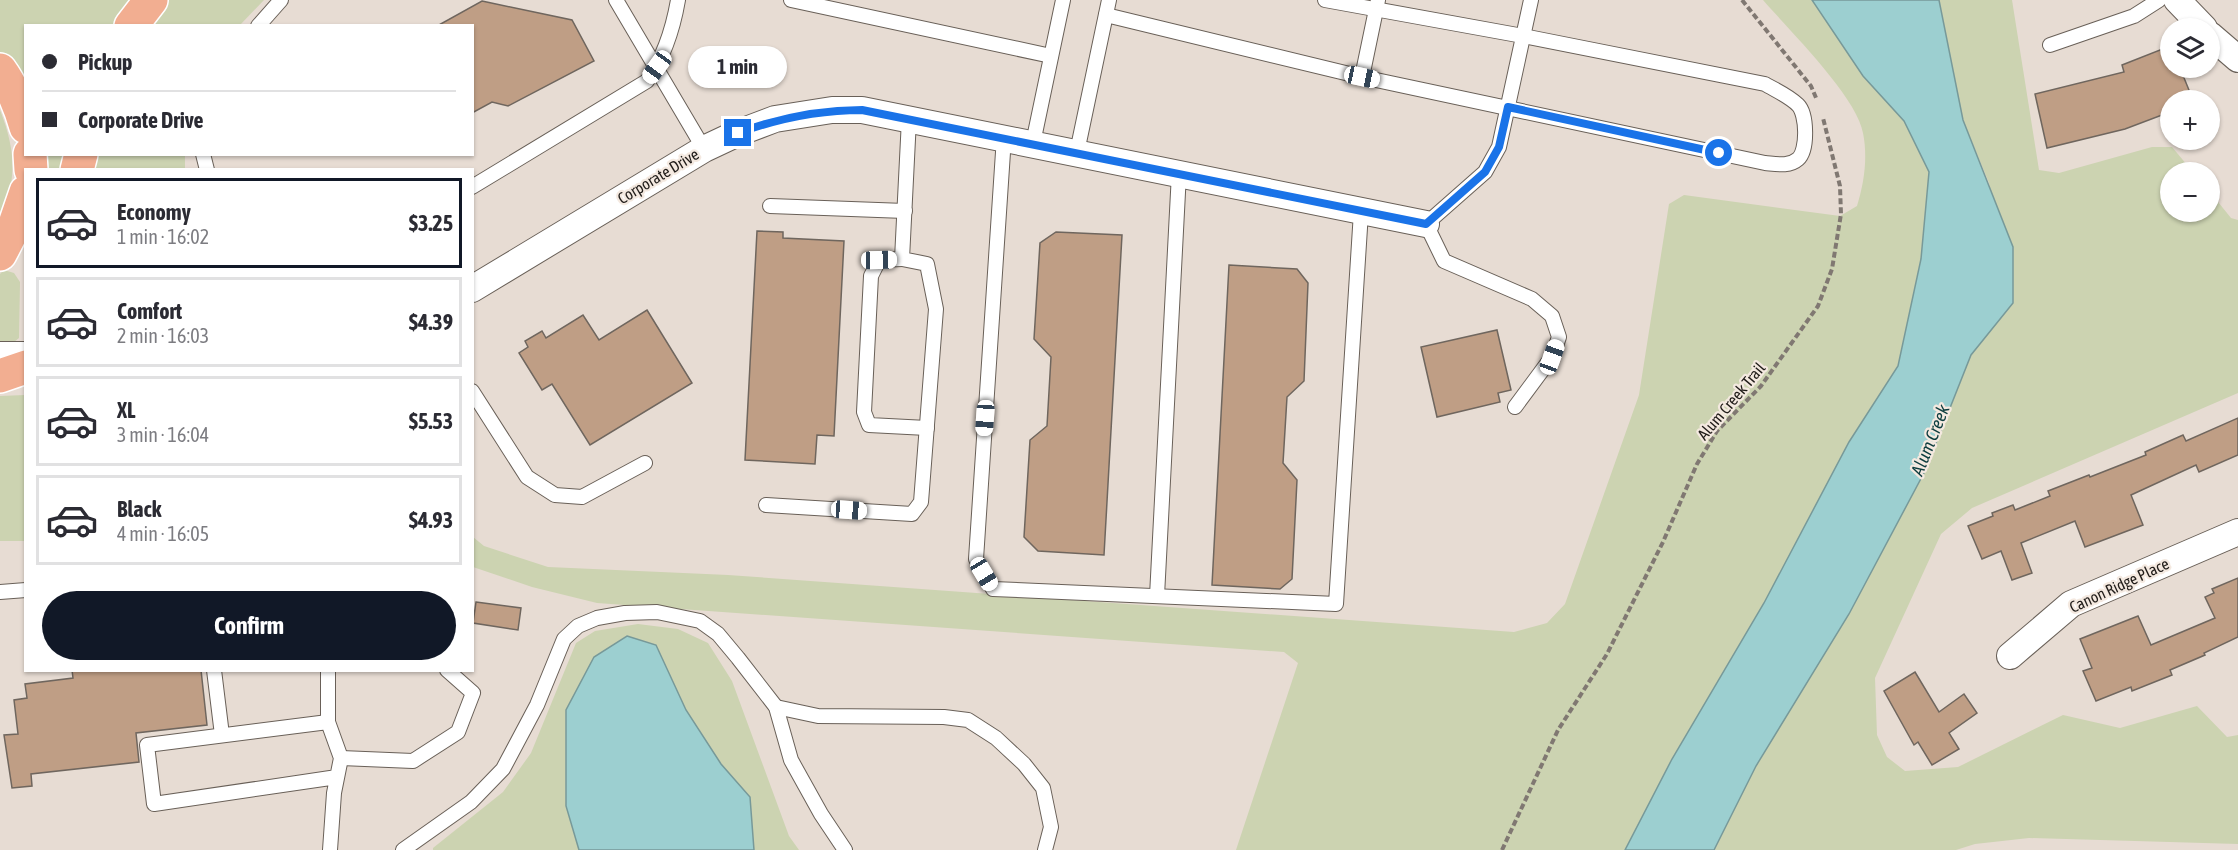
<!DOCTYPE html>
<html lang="en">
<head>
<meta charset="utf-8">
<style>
  :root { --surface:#fff; --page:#f7f7f7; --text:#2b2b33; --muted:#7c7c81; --line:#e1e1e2; --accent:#111827 }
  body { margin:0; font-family:"Asap Condensed",sans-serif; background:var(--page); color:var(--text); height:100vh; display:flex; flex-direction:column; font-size:22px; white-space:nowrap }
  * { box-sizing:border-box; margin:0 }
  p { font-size:20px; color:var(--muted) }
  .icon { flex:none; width:33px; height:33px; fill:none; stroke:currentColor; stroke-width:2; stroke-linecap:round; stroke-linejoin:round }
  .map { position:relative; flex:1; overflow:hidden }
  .side { position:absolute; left:24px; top:168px; width:450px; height:504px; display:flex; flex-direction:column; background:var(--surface); border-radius:0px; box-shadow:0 2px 4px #0004 }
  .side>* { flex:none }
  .banner { position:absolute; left:24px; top:24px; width:450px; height:132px; border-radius:0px; box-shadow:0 2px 4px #0004; display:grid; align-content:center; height:132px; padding:0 18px; background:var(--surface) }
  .buttons { position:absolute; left:2160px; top:18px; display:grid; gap:12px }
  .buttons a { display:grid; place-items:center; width:60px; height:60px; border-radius:50%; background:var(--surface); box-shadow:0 2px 4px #0004; font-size:30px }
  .end { position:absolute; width:27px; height:27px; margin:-14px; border:8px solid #1a73e8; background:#fff; box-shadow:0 0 0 3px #fff }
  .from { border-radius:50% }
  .bubble { position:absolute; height:42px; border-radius:21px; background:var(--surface); box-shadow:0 2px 4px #0004; font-size:20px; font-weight:700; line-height:42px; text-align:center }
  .car { position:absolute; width:18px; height:36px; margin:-18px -9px; border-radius:8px; box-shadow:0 0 4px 2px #0007; background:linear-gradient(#fff 24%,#345 0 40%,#fff 0 76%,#345 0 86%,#fff 0) }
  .banner b { display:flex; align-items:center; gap:21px; height:57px; font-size:22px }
  .banner b+b { border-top:2px solid var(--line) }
  .banner i { width:15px; height:15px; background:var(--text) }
  ul { padding:10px 0 0; list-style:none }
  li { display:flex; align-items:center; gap:18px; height:90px; margin:0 12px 9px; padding:0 6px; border:3px solid var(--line); border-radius:0px }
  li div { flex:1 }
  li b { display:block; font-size:22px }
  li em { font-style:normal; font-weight:700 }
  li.selected { border-color:var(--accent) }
  li>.icon { width:54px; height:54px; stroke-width:1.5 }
  .primary-button { display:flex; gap:12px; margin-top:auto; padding:12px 18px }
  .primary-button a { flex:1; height:69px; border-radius:36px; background:var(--accent); color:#fff; font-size:24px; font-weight:700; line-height:69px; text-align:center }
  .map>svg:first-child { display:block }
</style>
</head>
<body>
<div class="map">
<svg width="2238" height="850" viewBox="0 0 2238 850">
  <rect width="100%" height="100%" fill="#e7dcd3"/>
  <g fill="#ccd3b1">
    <path d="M0,0H132L115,25L26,26L25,89L18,74L0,52Z"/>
    <path d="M161,0H264L240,25L145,26Z"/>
    <path d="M1763,0H1812L1863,76L1904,121L1929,172L1921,258L1898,366L1849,442L1764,603L1672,759L1625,850H1236L1298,663L1284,652L597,603L532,587L473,567V537L484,546L548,567L728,575L1514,632L1547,623L1565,604L1639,395L1669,204L1684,195L1840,216L1857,206C1864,183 1868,158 1863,133C1857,97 1789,30 1763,0Z"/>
    <path d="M1939,0H2012L2039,170L2059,173L2152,147H2172L2193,172H2170V212H2210V192L2231,218L2238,220V393L1972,508L1941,534L1875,678L1877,735L1887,757L1905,771L1958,767L2063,715L2120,728L2197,706L2227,737L2238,735V844L2029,838L1975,844L1956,850H1714L1756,766L1849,614L1925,471L1971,355L2013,303L1989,183L1963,120Z"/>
    <path d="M0,110C18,156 15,181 0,227Z"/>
    <path d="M42,155H66L62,169H43Z"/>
    <path d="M95,155H185V169L91,170Z"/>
    <path d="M4,270L14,273L20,282L19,338L14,342H0V274Z"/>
    <path d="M25,395V541H0V396Z"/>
    <path d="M638,624L678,629L708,643L732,681L789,836L799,850H754L750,797L721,764L686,710L656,645L566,806L579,850H433V848L503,792L531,753L576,643L595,631Z"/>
  </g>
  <g fill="#9ccfd0" stroke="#799" stroke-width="1.5">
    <path d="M1812,0H1939L1963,120L2013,247V303L1971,355L1925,471L1849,614L1756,766L1714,850H1625L1672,759L1764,603L1849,442L1898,366L1921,259L1929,172L1904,121L1863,76Z"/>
    <path d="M627,636L656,645L686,710L721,764L750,797L754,850H579L566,806V710L594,657Z"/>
  </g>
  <g fill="#bf9e85" stroke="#6f665e" stroke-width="1.5">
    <path d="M482,1L572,20L594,61L508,106L492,102L472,113V26H437Z"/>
    <path d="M2170,46V68H2180L2193,100H2170V112L2125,129L2047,148L2035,94L2124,72L2122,65Z"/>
    <path d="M757,231L783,232V238L844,241L834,436L817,435L815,464L745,460Z"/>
    <path d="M1056,232L1122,235L1104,555L1038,551L1024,537L1030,440L1047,426L1051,357L1034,339L1040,243Z"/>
    <path d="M1229,265L1297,269L1308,283L1304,381L1287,397L1283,463L1297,480L1292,579L1280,589L1212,585Z"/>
    <path d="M647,310L692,383L590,445L552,384L542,390L519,353L528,347L525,341L542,331L546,338L583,315L599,340Z"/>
    <path d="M1497,330L1511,390L1498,393L1500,402L1437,417L1421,347Z"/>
    <path d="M2238,418V455L2199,472L2196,465L2131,495L2143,525L2085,547L2075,521L2021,543L2032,573L2012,580L2001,551L1982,559L1968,526L1993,516L1992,513L2013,505L2015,510L2050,496L2048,491L2089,475L2090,477L2146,455L2145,452L2183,435L2186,441Z"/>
    <path d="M2238,578V637L2204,653L2205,655L2170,670L2172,675L2132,691L2131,687L2096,701L2083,671L2092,668L2080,639L2138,616L2151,645L2215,618L2205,597L2214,593L2212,589Z"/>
    <path d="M476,602L521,608L518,630L473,623Z"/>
    <path d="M72,670H201L207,725L136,733L139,762L31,774L32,786L12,788L4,735L18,734L14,700L27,698L25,684L73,678Z"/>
    <path d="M1915,672L1939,712L1964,694L1977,713L1949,733L1959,749L1932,765L1918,742L1914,745L1884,691Z"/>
  </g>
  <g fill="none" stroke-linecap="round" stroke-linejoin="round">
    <g stroke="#696058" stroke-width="16">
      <g id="service">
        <path d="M616,0L704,149"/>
        <path d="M791,0L1051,56"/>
        <path d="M1325,0L1523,36L1765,84C1775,90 1789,96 1798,105C1807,114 1808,150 1798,159C1789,167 1776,164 1765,163L1362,77"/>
        <path d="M1106,15L1362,77L1378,0"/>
        <path d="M258,26L281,0"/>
        <path d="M2050,45L2134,16L2159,0"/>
        <path d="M1004,137L976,559L993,589L1336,604L1361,212"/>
        <path d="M1033,143L1063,0"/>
        <path d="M1077,152L1109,0"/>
        <path d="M203,154L207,170"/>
        <path d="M472,187L647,81C664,57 673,29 678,0"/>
        <path d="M770,206L905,211"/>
        <path d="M902,259L879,260L871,276L864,412L869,425L927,428"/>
        <path d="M472,391L527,477L555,495L582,497L645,463"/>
        <path d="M1515,407L1552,357L1559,337L1552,316L1532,299L1444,261L1426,224L1485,172L1499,147L1531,0"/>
        <path d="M766,505L912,514L921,502L936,309L927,264L902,259L909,119"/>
        <path d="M0,592L26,590"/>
        <path d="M1157,596L1179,173"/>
        <path d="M214,670L222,735"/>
        <path d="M328,670V722"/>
        <path d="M776,707L818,716L944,717L968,720L996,738L1024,764L1043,788L1051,827L1045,850"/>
        <path d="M341,758L413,761L458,732L473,693L447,670"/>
        <path d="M330,850L334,793L341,758L328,722L147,745L154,804L337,777"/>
        <path d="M403,850L471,802L503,769L537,705L564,639L578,626L597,618L625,613L657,612L700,621L718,634L738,658L776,707L791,760L821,814L845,850"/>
      </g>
    </g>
    <g stroke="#696058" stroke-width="28">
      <g id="minor">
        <path d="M2177,0L2204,28"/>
        <path d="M2210,35L2238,59"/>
        <path d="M472,289L704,149L738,133L775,119L832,110H862L1426,224"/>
        <path d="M0,355H26"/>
        <path d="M2010,656L2071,604L2238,532"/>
      </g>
    </g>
    <g stroke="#fff" stroke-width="36">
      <g id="primary">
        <path d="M131,26L151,0"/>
        <path d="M0,70C13,88 20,106 26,127"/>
        <path d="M30,154L31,170"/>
        <path d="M77,170L81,154"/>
        <path d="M0,254L14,227L26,192"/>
        <path d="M0,376L26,367"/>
      </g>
    </g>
    <g stroke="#807872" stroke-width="4" stroke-dasharray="6 3" stroke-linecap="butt">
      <path d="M1742,0L1811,86L1817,100"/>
      <path d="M1502,850L1558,730L1607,654L1663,542L1697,464L1717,431L1761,386L1818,306L1832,269L1841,214L1840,186L1823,118"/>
    </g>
    <use href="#service" stroke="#fff" stroke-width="14"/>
    <use href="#minor" stroke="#fff" stroke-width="26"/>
    <use href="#primary" stroke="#f2ae91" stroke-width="33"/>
  </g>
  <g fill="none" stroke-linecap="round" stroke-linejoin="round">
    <path stroke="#1a73e8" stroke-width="8" d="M738,133C779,118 818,110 862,110L1426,224L1485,172L1499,147L1508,107L1719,153"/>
  </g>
  <g text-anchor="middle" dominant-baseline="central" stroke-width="4.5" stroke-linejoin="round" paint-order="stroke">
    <g font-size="16" fill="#201c19" stroke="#f4e9e0">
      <text transform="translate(658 176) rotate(-31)">Corporate Drive</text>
      <text transform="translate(1731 401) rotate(-50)">Alum Creek Trail</text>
      <text transform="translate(2119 585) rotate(-25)">Canon Ridge Place</text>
    </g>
    <g font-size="18" font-style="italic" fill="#0d3d3f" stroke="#f4e9e0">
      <text transform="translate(1930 440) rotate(-68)">Alum Creek</text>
    </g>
  </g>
</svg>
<div class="buttons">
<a><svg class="icon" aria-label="layers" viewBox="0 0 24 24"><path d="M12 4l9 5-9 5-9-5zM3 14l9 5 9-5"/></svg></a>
<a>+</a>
<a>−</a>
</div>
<i class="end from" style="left:1719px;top:153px"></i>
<i class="end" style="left:738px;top:133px"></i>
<div class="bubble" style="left:688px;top:46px;width:99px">1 min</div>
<i class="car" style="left:657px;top:67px;rotate:216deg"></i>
<i class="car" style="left:1362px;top:77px;rotate:102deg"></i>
<i class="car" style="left:879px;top:260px;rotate:89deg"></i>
<i class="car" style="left:1552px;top:357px;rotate:20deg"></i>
<i class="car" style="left:985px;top:418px;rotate:184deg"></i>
<i class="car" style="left:849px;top:510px;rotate:94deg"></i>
<i class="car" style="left:984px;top:574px;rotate:149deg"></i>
<div class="banner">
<b><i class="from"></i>Pickup</b>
<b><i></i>Corporate Drive</b>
</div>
<section class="side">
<ul>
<li class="selected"><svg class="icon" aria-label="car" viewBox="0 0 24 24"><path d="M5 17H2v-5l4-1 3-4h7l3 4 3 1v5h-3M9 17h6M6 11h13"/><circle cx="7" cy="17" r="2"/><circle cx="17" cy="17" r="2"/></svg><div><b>Economy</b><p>1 min · 16:02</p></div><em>$3.25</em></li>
<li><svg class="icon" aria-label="car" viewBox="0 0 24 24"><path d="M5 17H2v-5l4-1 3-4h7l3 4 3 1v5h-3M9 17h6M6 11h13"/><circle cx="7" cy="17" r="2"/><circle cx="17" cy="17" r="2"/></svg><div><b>Comfort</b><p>2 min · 16:03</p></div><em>$4.39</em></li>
<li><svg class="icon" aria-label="car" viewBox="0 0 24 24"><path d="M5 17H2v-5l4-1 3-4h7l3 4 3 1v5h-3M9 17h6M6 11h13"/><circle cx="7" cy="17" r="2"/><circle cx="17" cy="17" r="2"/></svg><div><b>XL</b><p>3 min · 16:04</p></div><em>$5.53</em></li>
<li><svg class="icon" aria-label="car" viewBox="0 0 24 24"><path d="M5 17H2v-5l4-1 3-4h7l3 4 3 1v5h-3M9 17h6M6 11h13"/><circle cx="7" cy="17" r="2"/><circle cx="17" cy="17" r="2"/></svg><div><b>Black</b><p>4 min · 16:05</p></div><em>$4.93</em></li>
</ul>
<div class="primary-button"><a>Confirm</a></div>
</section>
</div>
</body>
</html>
